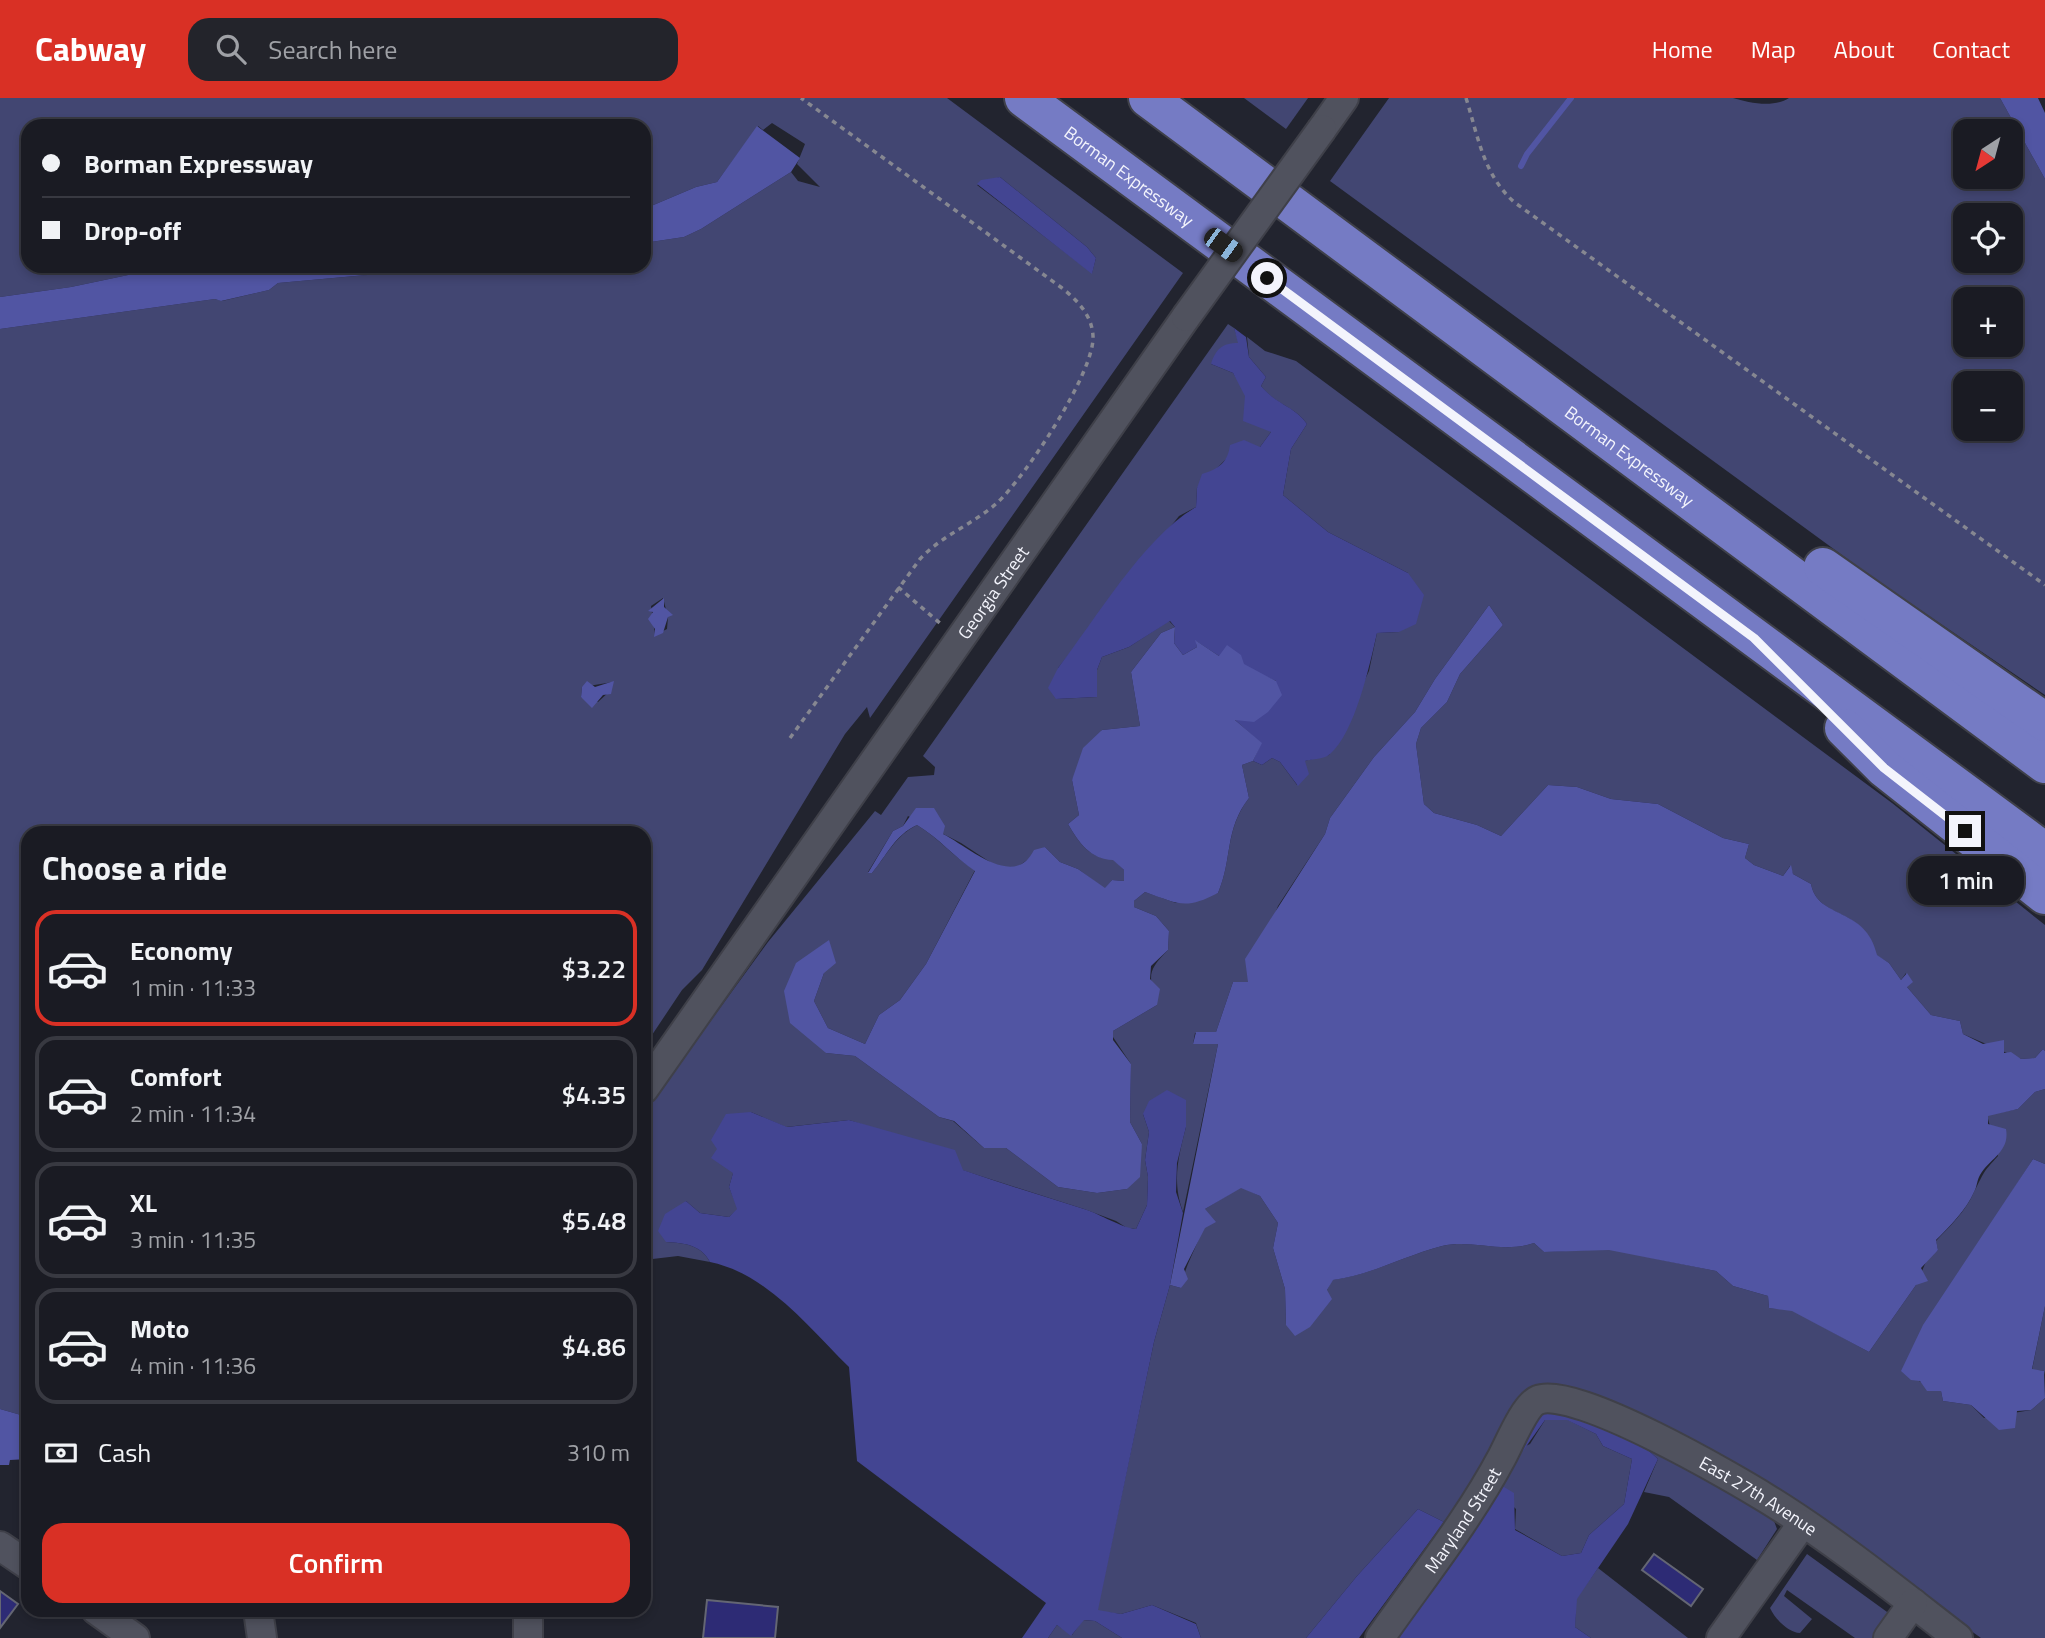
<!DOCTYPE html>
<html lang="en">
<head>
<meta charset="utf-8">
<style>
  :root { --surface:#1a1b23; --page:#23242b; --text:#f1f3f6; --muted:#9fa1a6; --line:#383941; --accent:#d93025 }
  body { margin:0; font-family:"Titillium Web",sans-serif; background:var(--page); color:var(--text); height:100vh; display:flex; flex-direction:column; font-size:26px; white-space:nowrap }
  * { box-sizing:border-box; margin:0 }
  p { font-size:23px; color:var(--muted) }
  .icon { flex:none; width:38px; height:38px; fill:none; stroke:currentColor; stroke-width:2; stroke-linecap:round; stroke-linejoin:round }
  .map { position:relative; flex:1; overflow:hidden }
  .details { position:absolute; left:21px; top:728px; width:630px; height:791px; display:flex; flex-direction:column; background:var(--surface); border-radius:21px; box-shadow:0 4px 10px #0003,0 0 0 2px var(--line) }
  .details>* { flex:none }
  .guide { position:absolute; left:21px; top:21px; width:630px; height:154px; border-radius:21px; box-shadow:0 4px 10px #0003,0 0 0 2px var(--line); display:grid; align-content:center; height:154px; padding:0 21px; background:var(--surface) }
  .needle { width:46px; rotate:216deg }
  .buttons { position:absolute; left:1953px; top:21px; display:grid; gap:14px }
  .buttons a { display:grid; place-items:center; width:70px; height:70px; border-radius:14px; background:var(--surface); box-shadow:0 4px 10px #0003,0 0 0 2px var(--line); font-size:35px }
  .end { position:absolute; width:32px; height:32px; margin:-16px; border:9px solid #f3f4fc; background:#111; box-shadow:0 0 0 4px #111 }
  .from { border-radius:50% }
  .bubble { position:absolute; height:49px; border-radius:21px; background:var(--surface); box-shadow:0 4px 10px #0003,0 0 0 2px var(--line); font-size:23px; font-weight:600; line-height:49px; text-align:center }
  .car { position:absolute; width:21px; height:42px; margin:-21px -10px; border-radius:9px; box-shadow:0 0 5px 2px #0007; background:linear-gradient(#222 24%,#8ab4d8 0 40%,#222 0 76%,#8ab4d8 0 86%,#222 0) }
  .guide b { display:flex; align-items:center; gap:24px; height:66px; font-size:26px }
  .guide b+b { border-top:2px solid var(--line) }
  .guide i { width:18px; height:18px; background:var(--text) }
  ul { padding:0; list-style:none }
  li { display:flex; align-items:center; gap:21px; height:116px; margin:0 14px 10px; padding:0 7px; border:4px solid var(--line); border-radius:21px }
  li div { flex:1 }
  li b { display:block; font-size:26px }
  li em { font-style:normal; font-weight:600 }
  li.active { border-color:var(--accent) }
  li>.icon { width:63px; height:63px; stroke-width:1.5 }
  h2 { padding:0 21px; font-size:32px; line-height:84px }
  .pay { display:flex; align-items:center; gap:18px; height:77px; padding:0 21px; font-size:26px }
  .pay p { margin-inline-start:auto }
  .action { display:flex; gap:14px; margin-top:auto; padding:14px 21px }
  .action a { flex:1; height:80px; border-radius:21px; background:var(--accent); color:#fff; font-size:28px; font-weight:600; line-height:80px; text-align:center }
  header { display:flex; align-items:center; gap:42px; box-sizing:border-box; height:98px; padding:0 35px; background:var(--accent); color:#fff }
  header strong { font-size:33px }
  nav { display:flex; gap:38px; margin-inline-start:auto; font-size:24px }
  .search { width:490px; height:63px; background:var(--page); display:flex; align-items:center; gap:18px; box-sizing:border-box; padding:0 24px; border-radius:21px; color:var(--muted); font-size:26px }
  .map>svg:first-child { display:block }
</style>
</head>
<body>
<header>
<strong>Cabway</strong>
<div class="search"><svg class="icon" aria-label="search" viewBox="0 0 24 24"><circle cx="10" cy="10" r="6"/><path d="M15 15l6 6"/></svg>Search here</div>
<nav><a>Home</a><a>Map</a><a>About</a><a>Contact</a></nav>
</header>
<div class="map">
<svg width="2045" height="1540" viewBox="0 0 2045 1540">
  <rect width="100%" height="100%" fill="#22242f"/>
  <g fill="#424672" fill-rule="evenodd">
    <path d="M0,0H947L1183,175L870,620L867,609L845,636L702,872L682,892L644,949V735H28V1319L0,1311V231L215,201L222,203L269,192L278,185L466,168H644V145L684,139L701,131L791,74L798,83L820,89L797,66L805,46L772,25L763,32L758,28L717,84L696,89L644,111V28H28V168H171L71,189L0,199ZM1000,79L1087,149L1096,160L1092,175L977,87ZM663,500L668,519L667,531L655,537L651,508ZM613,584L610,593L598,604L581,599L582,589Z"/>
    <path d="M1244,0H1308L1286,31Z"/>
    <path d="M1389,0H1733C1749,5 1774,10 1789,0H2000L2045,81V597L1872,479L1330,83ZM1965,33H2011V79H1965ZM1965,117H2011V163H1965ZM1965,201H2011V247H1965ZM1965,285H2011V331H1965Z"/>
    <path d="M1228,226L1234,230L1239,245L1211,266L1233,275L1271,334L1260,349L1229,358L1197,390L1196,409L1179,418L1058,570L1056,601L1097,599V572L1102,559L1129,549L1169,523L1175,529L1161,535L1131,574L1140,628L1102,632L1072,682L1079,717L1068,726C1079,745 1090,761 1113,761L1124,772V783L1112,782L1105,791L1078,771L1060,764L1045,749L1016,770L996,768L961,745L908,718L903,728L893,733L868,774L872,775C887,757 895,738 917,727C939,740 953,759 975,772L926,866L900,902L879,917L865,946L828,930L814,903L824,875L796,865L826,955L855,958L939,1019L953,1023L984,1050H1006L1058,1089L1097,1095L1127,1091L1142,1046L1130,1024L1131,966L1113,939V933L1157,907C1149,878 1146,874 1168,852L1169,833L1156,818L1134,809V803L1145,794L1176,805L1218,795C1233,760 1224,733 1249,700L1242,667L1253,663L1262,667L1272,660L1280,664L1297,687L1304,663L1329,657L1369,573L1377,535L1399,534L1408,475L1328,434L1283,397L1291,351L1307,326C1295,308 1277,308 1261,288L1266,279L1249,259L1247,239L1265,253L1296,263L1892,705L2045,827V953L2043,951L2035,960L2021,961L1963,936L1960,923L1931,917L1907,889L1906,875L1901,882L1889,865L1876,857C1866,809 1818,822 1811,786L1793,776L1790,768L1783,778L1754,767L1745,760L1749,746L1723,740L1658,706L1611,701L1577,689L1548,687L1501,738L1477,727L1434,715L1424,706L1416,646L1421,630L1447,604L1460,576L1503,527L1489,507L1435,581L1415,614L1374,659L1330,720L1325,736L1278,808L1248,884H1233L1216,934L1195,935L1193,946H1218L1183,1114C1172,1084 1178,1060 1186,1029L1143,1016L1149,1034L1145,1062L1148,1079L1147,1107L1136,1131L1127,1130L1116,1123L1084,1111L962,1072L891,1036L849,1022L786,1029L751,1014L729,1089L738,1111L729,1119L700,1115L686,1103L666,1144C685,1145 701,1147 710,1164L678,1158L644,1162V1014L768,844L875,713L881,717L908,679L934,677L935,669L923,658Z"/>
    <path d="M2045,991V1066L2033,1061L1961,1173L1919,1283L1941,1293L1943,1303L1971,1307L1984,1320L2031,1312L2045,1300V1540H1981L1831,1433L1598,1299L1568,1288H1545L1444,1424L1418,1411L1357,1478L1306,1540H1201L1196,1525L1152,1507L1121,1516L1097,1513L1154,1244L1170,1187L1181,1190C1185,1162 1205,1141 1205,1111L1241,1089L1260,1098L1278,1125L1273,1150L1285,1191L1286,1227L1327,1192L1332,1182C1371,1177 1404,1158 1442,1148C1473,1141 1502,1156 1534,1145L1544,1154L1609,1151L1716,1173L1733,1188L1768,1198L1769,1210L1792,1212L1869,1254L1916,1187L1928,1159L1938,1152L1936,1143C1950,1128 1966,1113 1974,1094C1984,1075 1982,1075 1998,1058L1987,1017L2018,1011L2035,994Z"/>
    <path d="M2045,1208V1277L2044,1273L2032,1272Z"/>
    <path d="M1545,1322H1568L1596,1336L1603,1348L1632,1361L1624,1406L1589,1437L1581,1455L1562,1458L1515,1431L1516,1411L1494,1390L1514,1353L1530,1346Z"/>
    <path d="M1641,1346L1771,1415L1777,1431L1757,1462L1669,1399L1644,1394L1658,1361Z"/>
    <path d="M1807,1456L1894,1519L1879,1540H1855L1787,1492L1784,1498L1812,1521L1800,1535C1788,1534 1775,1521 1770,1510Z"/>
    <path d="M1598,1470L1688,1540H1591L1575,1529L1576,1501Z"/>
    <path d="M1083,1522L1095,1523L1122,1540H1048L1057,1527L1072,1537Z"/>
  </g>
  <g fill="#434592">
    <path d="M1000,79L1087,149L1096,160L1092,176L977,86L981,82Z"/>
    <path d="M1234,230L1246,239L1249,259L1266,279L1261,288C1278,308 1295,308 1307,326L1291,351L1283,397L1328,434L1408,475L1424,497L1416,526L1399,534L1377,535C1370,566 1355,635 1330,656C1325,661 1312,661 1305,663L1309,676L1298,688L1280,664L1272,660L1262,667L1253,663L1261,645L1234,621L1276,583L1219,558L1196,543L1197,549L1183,557L1174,545L1175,529L1170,523L1129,549L1102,559L1097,572V599L1056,601L1048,590L1058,570C1096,521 1144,439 1196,409L1197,390L1202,376C1219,371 1228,364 1230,347L1244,342L1260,349L1271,334L1243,323L1245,298L1233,275L1211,266C1216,251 1222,245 1238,245Z"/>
    <path d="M1167,992L1186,1002V1029L1177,1065L1176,1094L1183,1115L1170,1187L1154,1244L1098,1512L1121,1516L1152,1507L1196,1526L1201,1540H1122L1095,1523L1084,1522L1071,1538L1057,1527L1048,1540H1022L1046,1505L857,1363L849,1269C809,1230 768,1176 710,1164C701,1147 685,1145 666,1144L658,1133L665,1116L686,1103L700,1115L729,1119L737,1111L729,1089L733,1075L711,1060L717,1051L711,1042L726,1016L751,1014L787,1029L849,1022L955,1052L963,1072C1003,1086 1044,1098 1084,1111C1100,1116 1122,1130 1136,1131L1147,1107L1148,1079L1145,1062L1149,1034L1143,1016L1149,1003Z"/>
    <path d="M1558,1312L1641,1346L1658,1361L1628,1426L1577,1501L1575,1529L1591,1540H1396L1494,1390L1504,1389L1514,1395L1515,1432L1562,1458L1581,1455L1589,1437L1624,1406L1632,1361L1603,1348L1596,1336L1567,1322H1545L1523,1353H1514L1539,1315Z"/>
    <path d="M1418,1411L1444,1424L1359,1540H1306L1357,1478Z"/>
  </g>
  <g fill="#5155a3">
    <path d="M2000,0H2038L2045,15V81Z"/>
    <path d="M757,28L800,60L791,74L701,131L684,139L644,145V111L696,89L717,84Z"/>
    <path d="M171,168H466L278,185L269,192L221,203L215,201L0,231V199L71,189Z"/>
    <path d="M664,500V509L673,517L668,519L663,535L654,539L655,531L648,521L653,514L648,513Z"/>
    <path d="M1489,507L1503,527L1460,576L1447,604L1421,630L1416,646L1424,706L1434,715L1477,727L1501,738L1548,687L1577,689L1611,701L1658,706L1723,740L1749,746L1745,760L1754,767L1783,778L1791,767L1793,776L1811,786C1818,822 1866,808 1877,857L1889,865L1901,882L1907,875L1913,884L1907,889L1931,917L1960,923L1963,936L1983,946L2004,942V955L2011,954L2021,961L2035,960L2043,951L2045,953V991L2035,994L2018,1011L1988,1018V1026L2006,1031C2010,1054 1990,1060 1980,1077C1977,1082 1977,1089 1974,1094C1966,1112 1950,1128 1936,1142L1938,1152L1921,1170L1928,1183L1916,1187L1869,1254L1792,1213L1769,1210L1768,1198L1733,1188L1716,1173L1609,1152L1544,1154L1534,1145C1502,1156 1472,1141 1442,1148C1404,1158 1371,1177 1333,1182L1327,1192L1332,1201L1310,1229L1295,1238L1286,1227L1285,1191L1273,1150L1278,1125L1260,1098L1241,1090L1205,1111L1216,1124L1205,1130L1184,1171L1188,1181L1181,1190L1170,1187L1218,946H1193L1196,934H1216L1233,884H1248L1245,861L1325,736L1330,720L1374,659L1415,614L1435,581Z"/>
    <path d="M1175,529L1174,545L1183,557L1197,549L1195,542L1219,558L1227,547L1241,557L1244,566L1276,583L1282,597L1268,614L1254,624L1235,622L1262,645L1253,663L1242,667L1249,700C1224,732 1233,760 1218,795C1185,812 1179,806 1145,794L1134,803V809L1156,818L1169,833L1168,852L1151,868L1150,881L1160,891L1157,907L1113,933V942L1131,966L1130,1024L1142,1046L1140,1079L1127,1091L1097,1095L1058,1089L1006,1050H984L954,1023L939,1019L855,958L826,955L790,925L784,893L796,865L829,842L836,865L824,875L814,903L828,930L865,946L879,917L900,902L926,866L975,773C954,759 939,740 917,727C895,737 887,757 872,775H868L893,733L903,728L916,710H934L945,728L943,736C969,749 1014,792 1034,752L1045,749L1060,764L1078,771L1105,790L1112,782L1124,783V772L1113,762C1090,761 1079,745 1068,726L1079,717L1072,682L1083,650L1102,632L1140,628L1131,574L1161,535Z"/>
    <path d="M587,583L595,589L614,583L611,596L603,597L592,610L581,599L582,589Z"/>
    <path d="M2033,1061L2045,1066V1208L2032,1271L2044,1273L2045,1300L2031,1312L2017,1313L2015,1330L1999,1332L1971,1307L1943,1303L1941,1293H1927L1920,1283L1911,1282L1901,1273L1923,1227Z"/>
    <path d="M0,1311L28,1319V1361L10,1362L9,1367H0Z"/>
  </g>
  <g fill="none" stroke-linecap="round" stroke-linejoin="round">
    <path stroke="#5155a3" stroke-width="6" d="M1521,68L1527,56L1571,0"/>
  </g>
  <g fill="#2d2b75" stroke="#646673" stroke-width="2">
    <path d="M1654,1456L1703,1491L1691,1508L1642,1472Z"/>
    <path d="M0,1493L18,1506L0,1530Z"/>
    <path d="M707,1502L778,1509L775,1540H703Z"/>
  </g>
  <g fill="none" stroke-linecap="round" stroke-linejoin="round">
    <g stroke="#3f4049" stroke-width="32">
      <g id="minor">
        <path d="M1322,31L1344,0"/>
        <path id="s1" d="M644,991L1186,219"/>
        <path d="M0,1448L28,1467"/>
        <path d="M96,1512L135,1540"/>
        <path d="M258,1512L262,1540"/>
        <path d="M528,1540V1512"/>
        <path id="s2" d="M1380,1540C1421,1481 1468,1423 1502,1359C1509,1346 1525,1307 1538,1302C1574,1287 1734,1380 1769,1402C1835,1443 1897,1493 1958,1540"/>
        <path d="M1721,1540L1802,1426"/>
        <path d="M1888,1540L1913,1505"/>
      </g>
    </g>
    <g stroke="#3f4049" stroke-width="42">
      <g id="highway">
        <path id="s3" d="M1024,0L2045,754"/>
        <path id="s4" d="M1148,0L2045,666"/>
        <path d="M1823,469L2045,624"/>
        <path d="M1844,630L1884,670L2045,797"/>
      </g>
    </g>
    <g stroke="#868791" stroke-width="3.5" stroke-dasharray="5 5" stroke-linecap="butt">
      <path d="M1466,0C1478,38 1483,76 1514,104L2045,487"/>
      <path d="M898,489L942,527"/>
      <path d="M790,640L920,461C942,437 974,426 998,404C1025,379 1095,274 1093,238C1092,217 1077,202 1062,190L801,0"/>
    </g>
    <use href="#minor" stroke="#50525e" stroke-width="28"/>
    <use href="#highway" stroke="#757bc4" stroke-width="38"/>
    <g stroke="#3f4049" stroke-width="32" stroke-linecap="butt">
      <path id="minor-bridge" d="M1186,219L1322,31"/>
    </g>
    <use href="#minor-bridge" stroke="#50525e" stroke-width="28"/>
  </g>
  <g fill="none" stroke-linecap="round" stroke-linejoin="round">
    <path stroke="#f3f4fc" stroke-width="9" d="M1267,180L1754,540L1884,670L1965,733"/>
  </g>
  <g text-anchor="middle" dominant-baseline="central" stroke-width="5" stroke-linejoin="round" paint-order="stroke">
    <g font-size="18" fill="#f3f4fc" stroke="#0d0d12">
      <text stroke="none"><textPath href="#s3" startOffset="131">Borman Expressway</textPath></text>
      <text stroke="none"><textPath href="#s4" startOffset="600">Borman Expressway</textPath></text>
      <text stroke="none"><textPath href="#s1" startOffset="607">Georgia Street</textPath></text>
      <text stroke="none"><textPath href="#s2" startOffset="530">East 27th Avenue</textPath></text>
      <text stroke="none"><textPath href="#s2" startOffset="144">Maryland Street</textPath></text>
    </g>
  </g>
</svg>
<div class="buttons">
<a><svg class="needle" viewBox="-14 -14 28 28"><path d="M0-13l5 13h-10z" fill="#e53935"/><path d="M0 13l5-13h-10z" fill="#9fa1a6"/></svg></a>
<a><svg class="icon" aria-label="locate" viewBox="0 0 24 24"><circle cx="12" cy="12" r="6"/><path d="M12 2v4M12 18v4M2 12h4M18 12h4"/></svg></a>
<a>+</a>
<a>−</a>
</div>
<i class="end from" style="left:1267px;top:180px"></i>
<i class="end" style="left:1965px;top:733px"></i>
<div class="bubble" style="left:1908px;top:758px;width:116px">1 min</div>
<i class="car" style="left:1223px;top:147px;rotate:126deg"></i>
<div class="guide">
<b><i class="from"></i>Borman Expressway</b>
<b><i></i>Drop-off</b>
</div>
<section class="details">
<h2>Choose a ride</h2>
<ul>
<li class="active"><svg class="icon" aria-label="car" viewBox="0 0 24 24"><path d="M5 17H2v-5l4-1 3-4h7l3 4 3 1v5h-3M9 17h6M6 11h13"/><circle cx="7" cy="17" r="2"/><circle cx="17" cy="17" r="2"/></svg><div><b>Economy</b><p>1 min · 11:33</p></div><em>$3.22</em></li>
<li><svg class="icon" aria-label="car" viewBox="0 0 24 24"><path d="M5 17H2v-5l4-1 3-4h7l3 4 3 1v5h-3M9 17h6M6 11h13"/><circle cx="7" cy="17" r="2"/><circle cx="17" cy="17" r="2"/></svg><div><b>Comfort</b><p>2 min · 11:34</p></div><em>$4.35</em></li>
<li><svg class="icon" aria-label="car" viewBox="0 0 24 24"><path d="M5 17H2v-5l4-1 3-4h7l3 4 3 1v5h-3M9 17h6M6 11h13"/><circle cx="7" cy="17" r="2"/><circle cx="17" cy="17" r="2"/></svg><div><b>XL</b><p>3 min · 11:35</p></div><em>$5.48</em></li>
<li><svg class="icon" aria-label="car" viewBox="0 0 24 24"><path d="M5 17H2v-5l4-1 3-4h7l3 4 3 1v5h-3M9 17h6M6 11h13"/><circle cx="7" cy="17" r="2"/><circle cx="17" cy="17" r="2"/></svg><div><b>Moto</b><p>4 min · 11:36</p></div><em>$4.86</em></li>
</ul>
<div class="pay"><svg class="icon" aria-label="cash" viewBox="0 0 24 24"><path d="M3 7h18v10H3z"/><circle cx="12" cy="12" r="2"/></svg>Cash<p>310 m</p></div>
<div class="action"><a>Confirm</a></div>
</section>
</div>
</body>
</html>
